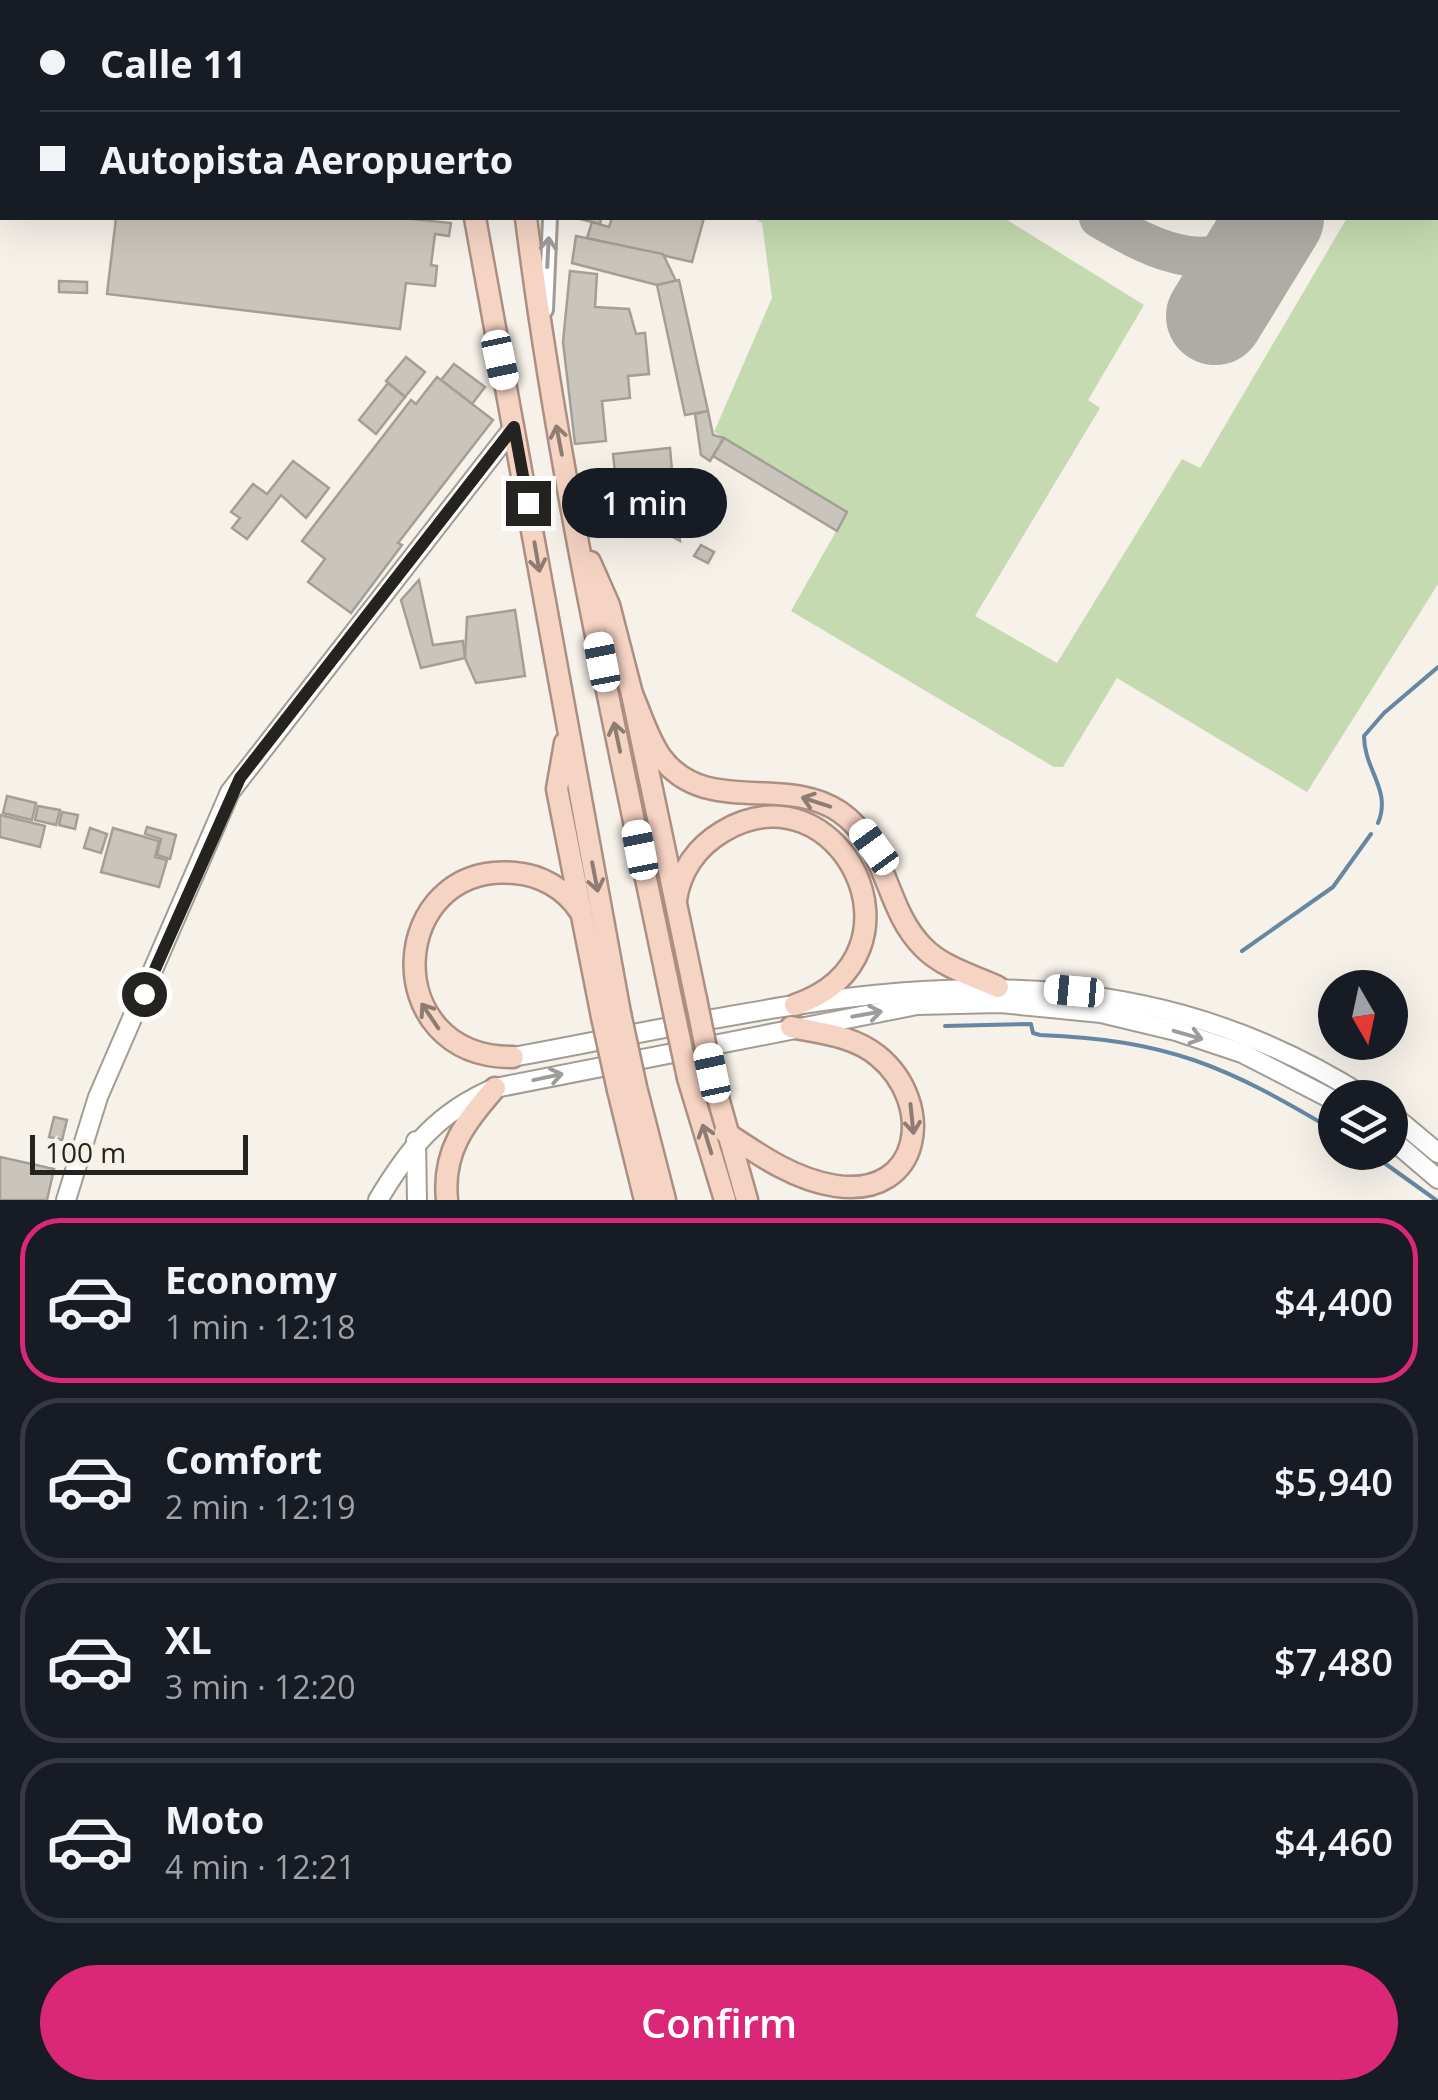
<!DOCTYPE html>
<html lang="en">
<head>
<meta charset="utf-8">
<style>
  :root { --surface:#171b24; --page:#20242c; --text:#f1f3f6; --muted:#9ea1a6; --line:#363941; --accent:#db2777 }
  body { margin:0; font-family:"Open Sans",sans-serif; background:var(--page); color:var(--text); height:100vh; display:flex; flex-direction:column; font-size:38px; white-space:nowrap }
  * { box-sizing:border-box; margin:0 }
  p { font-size:32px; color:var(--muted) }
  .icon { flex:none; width:55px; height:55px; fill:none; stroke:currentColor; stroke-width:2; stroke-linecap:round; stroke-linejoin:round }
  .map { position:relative; height:1200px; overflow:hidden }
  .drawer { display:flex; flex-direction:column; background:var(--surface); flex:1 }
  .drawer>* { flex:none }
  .hud { position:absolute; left:0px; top:0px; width:1440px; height:220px; box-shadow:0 10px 40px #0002; display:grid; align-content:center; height:220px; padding:0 40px; background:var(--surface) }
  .needle { width:65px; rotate:171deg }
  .tools { position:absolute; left:1318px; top:970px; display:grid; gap:20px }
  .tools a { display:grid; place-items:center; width:90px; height:90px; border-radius:50%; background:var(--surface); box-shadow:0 10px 40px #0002; font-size:50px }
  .scale { position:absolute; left:30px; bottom:25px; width:218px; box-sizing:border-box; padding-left:10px; border:5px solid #252320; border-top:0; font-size:28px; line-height:35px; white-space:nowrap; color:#252320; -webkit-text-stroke:8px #f6f1e9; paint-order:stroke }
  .end { position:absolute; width:45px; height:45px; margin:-22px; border:12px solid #252320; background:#fff; box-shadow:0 0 0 5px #fff }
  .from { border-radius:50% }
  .bubble { position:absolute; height:70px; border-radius:35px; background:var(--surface); box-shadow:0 10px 40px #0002; font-size:32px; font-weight:600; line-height:70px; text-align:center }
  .car { position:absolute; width:30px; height:60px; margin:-30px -15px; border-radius:12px; box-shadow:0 0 8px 2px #0007; background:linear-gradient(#fff 24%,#345 0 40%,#fff 0 76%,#345 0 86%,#fff 0) }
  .hud b { display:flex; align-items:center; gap:35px; height:95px; font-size:38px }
  .hud b+b { border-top:2px solid var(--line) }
  .hud i { width:25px; height:25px; background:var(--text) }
  ul { padding:18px 0 0; list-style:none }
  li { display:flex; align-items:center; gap:30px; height:165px; margin:0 20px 15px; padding:0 20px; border:5px solid var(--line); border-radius:40px }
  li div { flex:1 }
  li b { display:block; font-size:38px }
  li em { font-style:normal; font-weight:600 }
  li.selected { border-color:var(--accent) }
  li>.icon { width:90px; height:90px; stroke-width:1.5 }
  .cta { display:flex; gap:20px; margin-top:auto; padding:20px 40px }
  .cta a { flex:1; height:115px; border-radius:60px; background:var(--accent); color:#fff; font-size:40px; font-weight:600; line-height:115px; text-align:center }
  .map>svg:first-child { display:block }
</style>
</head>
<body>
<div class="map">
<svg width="1438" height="1200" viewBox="0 0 1438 1200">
  <rect width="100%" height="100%" fill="#f6f1e9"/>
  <g fill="#c5dab1">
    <path d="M1052,0H1325L1051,2Z"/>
    <path d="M1438,69V584L1307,792L1117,678L1063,767H1054L791,611L847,512L714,432L772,298L762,223L753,218H1004L1144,305L1088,400L1100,408L975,616L1057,663L1182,459L1200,468L1347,218H1438Z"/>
  </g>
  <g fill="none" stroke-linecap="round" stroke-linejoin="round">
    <g stroke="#6587a1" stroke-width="4">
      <path d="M1378,823C1392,790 1364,770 1364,736L1384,713L1438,667"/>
      <path d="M1242,951L1333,887L1371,834"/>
      <path d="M945,1026L1031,1024L1033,1033L1040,1035C1169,1040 1226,1066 1335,1131"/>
      <path d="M1369,1152L1436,1200"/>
    </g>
    <g stroke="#afaba5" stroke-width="40">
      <path d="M990,2L991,0"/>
      <path d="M1099,218C1159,253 1218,284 1272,218"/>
    </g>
    <g stroke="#afaba5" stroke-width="98">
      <path d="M1405,2L1407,0"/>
      <path d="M1215,316L1275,218"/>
    </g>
  </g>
  <g fill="#cac5bc" stroke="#a39e96" stroke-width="2.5">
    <path d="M0,0H37L2,2V61Z"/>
    <path d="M54,0H173L54,2Z"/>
    <path d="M198,0H407L198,2Z"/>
    <path d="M649,0H764L649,2Z"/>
    <rect x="0" y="63" width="2" height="77"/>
    <path d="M116,218H403L451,223L449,236L435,234L431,265L437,266L435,286L406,283L400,329L107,294Z"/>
    <path d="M576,218H601L600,224Z"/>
    <path d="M612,218H704L692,262L587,238L592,222L609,227Z"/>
    <path d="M576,236L663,254L676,281L657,285L572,263Z"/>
    <path d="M570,271L597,274L595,307L629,309L636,334L645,333L649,374L628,376L630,398L602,401L606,441L575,444L563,342Z"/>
    <path d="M679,280L708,411L685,415L657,285Z"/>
    <path d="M59,281L87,282V293L59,292Z"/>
    <path d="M406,357L425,372L405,397L386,381Z"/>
    <path d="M454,364L485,387L472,404L441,380Z"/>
    <path d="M437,377L493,420L398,543L402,545L351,613L308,582L325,559L302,541L411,400L416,404Z"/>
    <path d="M388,383L405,397L376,434L359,420Z"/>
    <path d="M708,411L713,435L724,438L710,461L701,455L695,414Z"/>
    <path d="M724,438L847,512L837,531L713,456Z"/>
    <path d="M670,448L674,494L618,500L613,454Z"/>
    <path d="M293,461L329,488L306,518L281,495L247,539L232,528L240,518L231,512L253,484L267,494Z"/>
    <path d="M674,494L680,541L658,529L654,496Z"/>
    <path d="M701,545L714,552L708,563L694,556Z"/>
    <path d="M419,580L433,645L463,641L465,658L421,668L401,600Z"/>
    <path d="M515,610L525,676L476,683L465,658L467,617Z"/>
    <path d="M7,796L36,803L32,820L3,813Z"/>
    <path d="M38,806L60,810L56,825L35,820Z"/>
    <path d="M62,812L78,815L75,829L59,825Z"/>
    <path d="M0,815L45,826L40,847L0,837Z"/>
    <path d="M147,827L176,835L170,859L157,855L161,839L145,834Z"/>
    <path d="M90,828L107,834L101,853L84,848Z"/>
    <path d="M113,828L159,841L155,857L167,860L159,887L101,872Z"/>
    <path d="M54,1117L67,1120L62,1140L49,1137Z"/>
    <path d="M0,1157L54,1169L47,1200H0Z"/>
  </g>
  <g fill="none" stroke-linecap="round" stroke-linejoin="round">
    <g stroke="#a19c94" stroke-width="18">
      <g id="minor">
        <path d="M567,2V0"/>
        <path d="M546,310L550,218"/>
      </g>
    </g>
    <g stroke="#a19c94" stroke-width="22">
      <g id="secondary">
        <path d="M513,1057C814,1002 1087,919 1367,1098"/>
        <path d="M1390,1113L1438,1153"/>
        <path d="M1390,1138L1438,1179"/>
        <path d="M416,1141L417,1200"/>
        <path d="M66,1200L98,1097L230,792L514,427"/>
        <path d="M378,1200C409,1148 438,1112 495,1088L917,1005L1000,1003L1101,1013L1176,1031L1242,1053L1335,1101"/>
      </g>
    </g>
    <g stroke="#ab8f82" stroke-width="25">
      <g id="trunk">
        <path d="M456,0V2"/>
        <path d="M498,0V2"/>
        <path d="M475,218L620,1013"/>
        <path d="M526,218C559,482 618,742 672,1003"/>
        <path d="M590,562L609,605L632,694L696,999"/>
        <path d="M632,694C641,714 648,739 661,757C705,817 785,774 840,812C888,845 884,908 923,947C942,967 974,976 998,987"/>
        <path d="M565,743L557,789L602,1017"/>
        <path d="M676,900C680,871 697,847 722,832C839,761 937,956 795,1005"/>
        <path d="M513,1057C376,1058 387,861 515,873C541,875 565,889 579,910"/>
        <path d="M711,1073L747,1200"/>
        <path d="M688,1078L725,1200"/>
        <path d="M636,1087L665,1200"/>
        <path d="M618,1090L645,1200"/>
        <path d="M725,1132C759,1155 795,1180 836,1186C923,1198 935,1103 878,1056C854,1036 821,1033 791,1027"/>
        <path d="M447,1200C442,1151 465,1123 495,1088"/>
      </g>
    </g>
    <use href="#minor" stroke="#fff" stroke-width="12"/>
    <use href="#secondary" stroke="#fff" stroke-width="18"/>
    <use href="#trunk" stroke="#f6d4c4" stroke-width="20"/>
    <g stroke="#ab8f82" stroke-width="25" stroke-linecap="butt">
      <g id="trunk-bridge">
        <path d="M696,999L711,1073"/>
        <path d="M672,1003L688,1078"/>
        <path d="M620,1013L636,1087"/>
        <path d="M602,1017L618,1090"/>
      </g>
    </g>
    <use href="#trunk-bridge" stroke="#f6d4c4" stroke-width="20"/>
  </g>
  <defs><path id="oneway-shaft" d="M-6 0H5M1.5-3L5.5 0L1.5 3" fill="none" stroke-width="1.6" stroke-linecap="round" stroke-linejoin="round" transform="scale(2.5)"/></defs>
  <g stroke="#9d9c9b">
    <use href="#oneway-shaft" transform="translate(548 252) rotate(-87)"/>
    <use href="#oneway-shaft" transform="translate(867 1014) rotate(-10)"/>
    <use href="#oneway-shaft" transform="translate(1188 1035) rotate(16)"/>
    <use href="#oneway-shaft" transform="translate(548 1077) rotate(-12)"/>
  </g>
  <g stroke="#8e7c72">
    <use href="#oneway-shaft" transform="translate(559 440) rotate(-101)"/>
    <use href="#oneway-shaft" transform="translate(537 557) rotate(80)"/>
    <use href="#oneway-shaft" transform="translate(617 737) rotate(-102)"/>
    <use href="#oneway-shaft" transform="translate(816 802) rotate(-162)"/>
    <use href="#oneway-shaft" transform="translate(595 877) rotate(79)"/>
    <use href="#oneway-shaft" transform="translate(430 1016) rotate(-124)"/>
    <use href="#oneway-shaft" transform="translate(912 1119) rotate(84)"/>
    <use href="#oneway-shaft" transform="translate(707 1139) rotate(-107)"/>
  </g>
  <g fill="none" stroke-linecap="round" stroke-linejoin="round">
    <path stroke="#252320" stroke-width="12" d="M144,994L240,778L514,427L528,503"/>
  </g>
</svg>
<div class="tools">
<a><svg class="needle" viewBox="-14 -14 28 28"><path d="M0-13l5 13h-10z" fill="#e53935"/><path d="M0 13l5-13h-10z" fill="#9ea1a6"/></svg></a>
<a><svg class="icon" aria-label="layers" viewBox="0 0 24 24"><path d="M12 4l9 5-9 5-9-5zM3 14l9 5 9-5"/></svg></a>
</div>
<div class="scale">100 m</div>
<i class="end from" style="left:144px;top:994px"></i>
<i class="end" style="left:528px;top:503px"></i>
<div class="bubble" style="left:562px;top:468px;width:165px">1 min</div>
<i class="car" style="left:500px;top:360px;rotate:168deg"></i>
<i class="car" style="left:602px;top:662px;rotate:349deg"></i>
<i class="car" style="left:874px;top:847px;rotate:324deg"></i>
<i class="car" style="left:640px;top:850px;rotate:349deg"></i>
<i class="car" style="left:1074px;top:991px;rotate:275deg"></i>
<i class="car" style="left:712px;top:1073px;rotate:348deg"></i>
<div class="hud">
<b><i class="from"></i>Calle 11</b>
<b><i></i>Autopista Aeropuerto</b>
</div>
</div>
<section class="drawer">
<ul>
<li class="selected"><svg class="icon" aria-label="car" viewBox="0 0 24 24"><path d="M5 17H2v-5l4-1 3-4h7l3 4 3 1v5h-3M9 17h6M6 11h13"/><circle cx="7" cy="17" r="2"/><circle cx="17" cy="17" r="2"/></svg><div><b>Economy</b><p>1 min · 12:18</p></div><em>$4,400</em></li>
<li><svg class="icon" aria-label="car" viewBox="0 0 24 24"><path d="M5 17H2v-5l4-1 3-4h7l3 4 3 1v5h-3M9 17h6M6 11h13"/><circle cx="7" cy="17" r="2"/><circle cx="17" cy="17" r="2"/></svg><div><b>Comfort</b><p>2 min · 12:19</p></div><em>$5,940</em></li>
<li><svg class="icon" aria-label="car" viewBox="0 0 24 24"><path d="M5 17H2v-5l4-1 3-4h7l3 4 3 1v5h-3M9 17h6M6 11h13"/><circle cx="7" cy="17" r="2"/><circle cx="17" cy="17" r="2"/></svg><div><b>XL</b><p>3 min · 12:20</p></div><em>$7,480</em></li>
<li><svg class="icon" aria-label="car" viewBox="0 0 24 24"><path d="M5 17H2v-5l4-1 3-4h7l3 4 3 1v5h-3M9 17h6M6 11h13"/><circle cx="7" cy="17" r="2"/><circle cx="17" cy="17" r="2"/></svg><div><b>Moto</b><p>4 min · 12:21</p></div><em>$4,460</em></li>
</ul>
<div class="cta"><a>Confirm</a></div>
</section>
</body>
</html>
